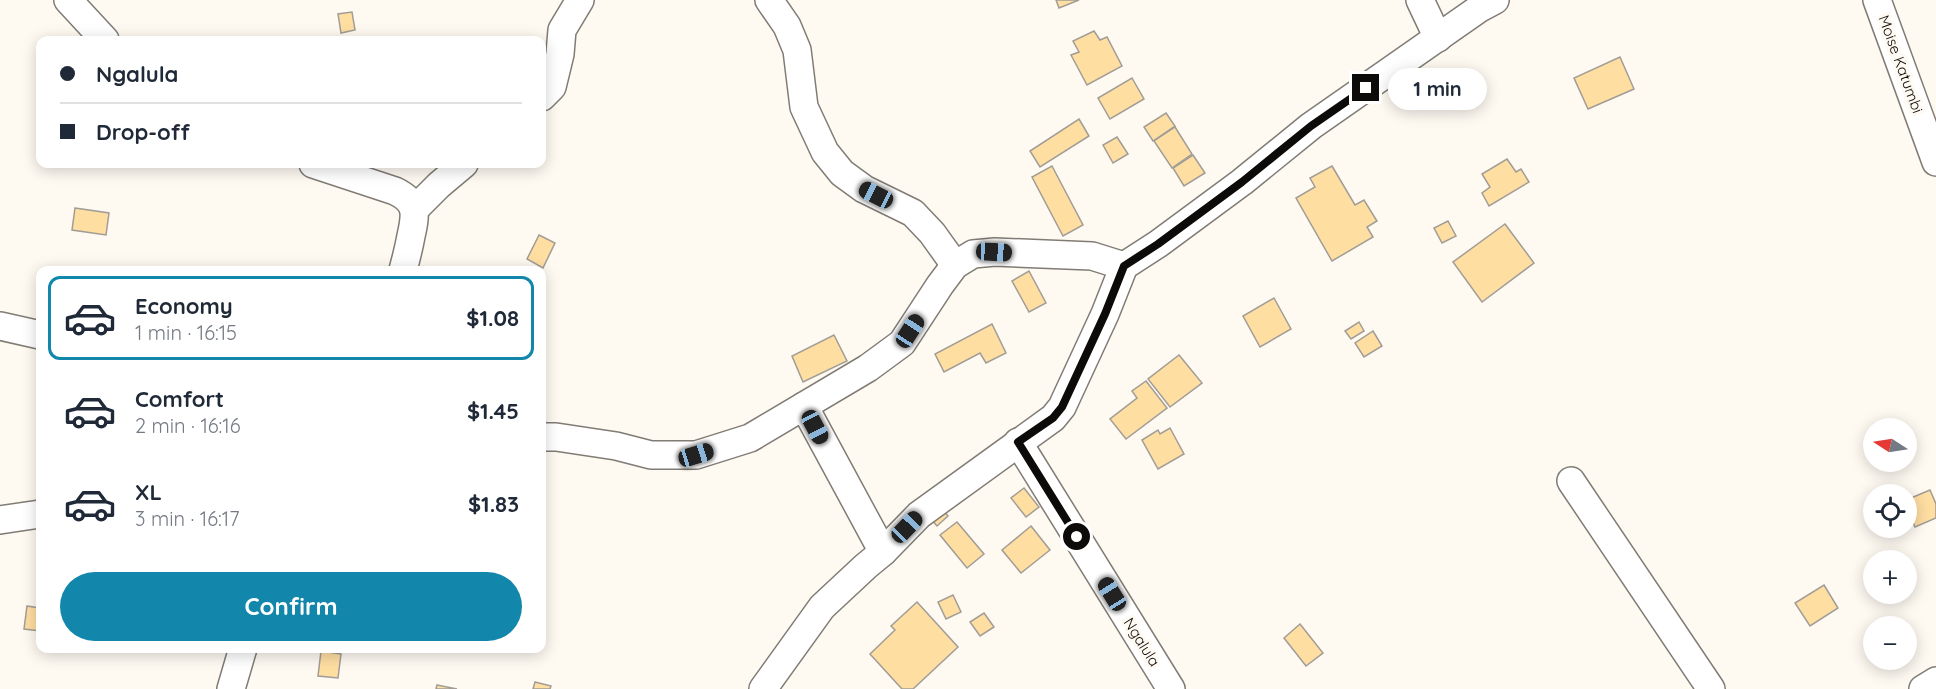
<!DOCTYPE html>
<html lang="en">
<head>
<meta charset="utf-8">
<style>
  :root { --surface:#fff; --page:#f2f2f3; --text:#1f2937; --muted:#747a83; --line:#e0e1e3; --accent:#1286ab }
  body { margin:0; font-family:Quicksand,sans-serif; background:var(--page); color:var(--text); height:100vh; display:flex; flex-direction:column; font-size:22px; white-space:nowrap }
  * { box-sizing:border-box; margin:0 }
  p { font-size:20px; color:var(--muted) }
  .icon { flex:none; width:33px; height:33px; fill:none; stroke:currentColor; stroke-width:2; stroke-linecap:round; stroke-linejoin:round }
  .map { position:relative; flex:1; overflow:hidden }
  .panel { position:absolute; left:36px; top:266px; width:510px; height:387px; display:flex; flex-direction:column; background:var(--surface); border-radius:12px; box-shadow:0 3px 15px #0003 }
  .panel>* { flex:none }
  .hud { position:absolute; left:36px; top:36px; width:510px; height:132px; border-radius:12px; box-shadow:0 3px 15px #0003; display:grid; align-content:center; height:132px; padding:0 24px; background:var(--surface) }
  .needle { width:39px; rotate:282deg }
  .fabs { position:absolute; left:1863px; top:418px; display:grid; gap:12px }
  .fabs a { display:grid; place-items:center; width:54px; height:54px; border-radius:50%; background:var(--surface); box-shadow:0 3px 15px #0003; font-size:30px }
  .end { position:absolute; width:27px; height:27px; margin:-14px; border:8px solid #0d0b09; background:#fff; box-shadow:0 0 0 3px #fff }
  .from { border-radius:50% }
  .bubble { position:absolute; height:42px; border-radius:21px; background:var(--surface); box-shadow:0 3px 15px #0003; font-size:20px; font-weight:700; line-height:42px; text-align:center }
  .car { position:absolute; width:18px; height:36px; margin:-18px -9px; border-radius:8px; box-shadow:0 0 4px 2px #0007; background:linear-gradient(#222 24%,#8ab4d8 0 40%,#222 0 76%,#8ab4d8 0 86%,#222 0) }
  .hud b { display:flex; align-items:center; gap:21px; height:57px; font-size:22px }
  .hud b+b { border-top:2px solid var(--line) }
  .hud i { width:15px; height:15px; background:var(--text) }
  ul { padding:10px 0 0; list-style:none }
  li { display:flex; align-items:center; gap:18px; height:84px; margin:0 12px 9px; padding:0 12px; border:3px solid transparent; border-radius:12px }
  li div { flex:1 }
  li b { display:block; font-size:22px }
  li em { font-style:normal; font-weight:700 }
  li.current { border-color:var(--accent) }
  li>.icon { width:54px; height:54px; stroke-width:1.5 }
  .button { display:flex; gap:12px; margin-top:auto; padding:12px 24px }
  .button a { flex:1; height:69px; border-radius:36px; background:var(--accent); color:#fff; font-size:24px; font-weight:700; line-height:69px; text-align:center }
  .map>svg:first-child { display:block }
</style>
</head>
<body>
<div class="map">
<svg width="1936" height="689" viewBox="0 0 1936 689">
  <rect width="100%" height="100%" fill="#fef9f1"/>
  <g fill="#ffdea2" stroke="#a19d96" stroke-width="1.5">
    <path d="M1056,0H1079L1059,8Z"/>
    <path d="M352,12L355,30L341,33L338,14Z"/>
    <path d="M1094,31L1100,40L1107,37L1122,66L1087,85L1071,55L1079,52L1073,41Z"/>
    <path d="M1620,57L1634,89L1588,109L1574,78Z"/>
    <path d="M1132,78L1144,99L1110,119L1098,98Z"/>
    <path d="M1166,113L1175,126L1153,141L1144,127Z"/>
    <path d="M1079,119L1089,136L1040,167L1030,151Z"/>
    <path d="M1175,127L1192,154L1172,168L1154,141Z"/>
    <path d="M1117,137L1128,154L1113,163L1103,145Z"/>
    <path d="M1193,155L1205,173L1184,186L1173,168Z"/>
    <path d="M1507,159L1516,172L1521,169L1529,182L1489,206L1482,193L1490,187L1482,174Z"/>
    <path d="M1052,166L1083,225L1063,236L1032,177Z"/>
    <path d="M1332,166L1355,205L1364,200L1377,221L1367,227L1373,237L1332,261L1296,198L1315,187L1310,178Z"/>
    <path d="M75,208L109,213L106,235L72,230Z"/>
    <path d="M1448,221L1456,236L1442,243L1434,228Z"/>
    <path d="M1505,224L1534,263L1482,302L1453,262Z"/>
    <path d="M539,235L555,243L543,268L527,259Z"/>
    <path d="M1029,271L1046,303L1029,312L1012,281Z"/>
    <path d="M1274,298L1291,329L1260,347L1243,316Z"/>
    <path d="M1359,322L1364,331L1351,339L1345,331Z"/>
    <path d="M992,324L1006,353L986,363L980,353L944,372L935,354Z"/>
    <path d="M1373,331L1382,346L1364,357L1355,343Z"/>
    <path d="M834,335L847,361L803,382L792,356Z"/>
    <path d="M1179,355L1202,383L1170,407L1148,379Z"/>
    <path d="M1146,381L1167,408L1126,439L1110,419L1137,398L1132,391Z"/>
    <path d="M1170,428L1184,454L1158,469L1142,440L1158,430L1160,434Z"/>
    <path d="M1024,488L1039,507L1026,517L1011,498Z"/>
    <path d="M1930,490L1936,504V518L1915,527L1906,507V500Z"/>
    <path d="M943,510L948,516L937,526L931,519Z"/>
    <path d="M957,522L984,554L967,568L940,535Z"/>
    <path d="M1031,526L1050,550L1021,573L1002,550Z"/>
    <path d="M1824,585L1838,608L1810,626L1795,603Z"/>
    <path d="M953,595L961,612L946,619L938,602Z"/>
    <path d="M917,602L958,647L913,689H902L870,654L895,630L891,626Z"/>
    <path d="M27,606L40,608V631L24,629Z"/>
    <path d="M984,613L994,627L980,636L970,622Z"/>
    <path d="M1300,624L1323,653L1306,666L1284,638Z"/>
    <path d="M321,651L341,654L338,678L318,676Z"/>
    <path d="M535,682L551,686L550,689H533Z"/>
    <path d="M437,685L457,689H436Z"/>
  </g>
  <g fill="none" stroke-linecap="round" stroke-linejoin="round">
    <g stroke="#807c75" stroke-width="30">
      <g id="street">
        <path d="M68,0L105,40"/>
        <path d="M769,0L787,26L797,50L804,107L825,152L842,173L864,189L913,213L932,233L955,265"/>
        <path d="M1420,0L1438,38"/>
        <path d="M1877,0L1936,162"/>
        <path d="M542,97L552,87L560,54L562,30L580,0"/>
        <path d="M313,164L395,191C418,202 416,214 411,236C409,247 406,259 403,270"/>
        <path d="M414,210L439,185L464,164"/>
        <path d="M0,326L40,335"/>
        <path d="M804,406L883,552"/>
        <path d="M542,437H556L616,446L651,455H696L750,438L868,368L902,343L940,285L955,265L973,254L995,252L1092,256L1124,266"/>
        <path d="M1018,442L1171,689"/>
        <path d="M1571,481L1711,689"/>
        <path d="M0,520L40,514"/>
        <path d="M231,689L243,648"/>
        <path d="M763,689L822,607L866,566L883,552L919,515L1053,418L1062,407L1105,314L1124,266L1158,244L1242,182L1311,126L1480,8L1495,0"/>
        <path d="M1923,689L1936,681"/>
      </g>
    </g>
    <use href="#street" stroke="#fff" stroke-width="27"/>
  </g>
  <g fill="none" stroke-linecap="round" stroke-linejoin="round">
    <path stroke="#0d0b09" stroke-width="8" d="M1077,537L1018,442L1053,418L1062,407L1105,314L1124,266L1158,244L1242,182L1311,126L1366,88"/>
  </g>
  <g text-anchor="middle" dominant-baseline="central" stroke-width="6" stroke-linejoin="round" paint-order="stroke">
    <g font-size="15" fill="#0d0b09" stroke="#fef9f1">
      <text transform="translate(1901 64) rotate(70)">Moise Katumbi</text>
      <text transform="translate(1142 642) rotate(58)">Ngalula</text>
    </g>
  </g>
</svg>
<div class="fabs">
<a><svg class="needle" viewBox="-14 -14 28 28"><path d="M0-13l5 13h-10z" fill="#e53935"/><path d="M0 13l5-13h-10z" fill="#747a83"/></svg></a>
<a><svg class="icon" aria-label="locate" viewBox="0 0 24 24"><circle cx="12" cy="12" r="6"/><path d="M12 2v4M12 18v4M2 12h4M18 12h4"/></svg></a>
<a>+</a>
<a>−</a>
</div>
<i class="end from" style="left:1077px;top:537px"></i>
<i class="end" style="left:1366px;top:88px"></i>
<div class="bubble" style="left:1388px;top:68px;width:99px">1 min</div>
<i class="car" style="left:876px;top:195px;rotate:297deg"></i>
<i class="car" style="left:994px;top:252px;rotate:93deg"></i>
<i class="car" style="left:910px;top:331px;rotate:33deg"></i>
<i class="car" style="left:815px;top:427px;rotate:152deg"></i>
<i class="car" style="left:696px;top:455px;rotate:73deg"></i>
<i class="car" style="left:907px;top:527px;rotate:44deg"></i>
<i class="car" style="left:1112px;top:594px;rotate:328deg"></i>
<div class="hud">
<b><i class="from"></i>Ngalula</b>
<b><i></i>Drop-off</b>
</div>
<section class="panel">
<ul>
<li class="current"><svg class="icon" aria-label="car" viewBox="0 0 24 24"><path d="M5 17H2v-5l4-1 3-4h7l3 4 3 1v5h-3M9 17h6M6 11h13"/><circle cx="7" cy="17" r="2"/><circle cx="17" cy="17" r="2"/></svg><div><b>Economy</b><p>1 min · 16:15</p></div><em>$1.08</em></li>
<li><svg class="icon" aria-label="car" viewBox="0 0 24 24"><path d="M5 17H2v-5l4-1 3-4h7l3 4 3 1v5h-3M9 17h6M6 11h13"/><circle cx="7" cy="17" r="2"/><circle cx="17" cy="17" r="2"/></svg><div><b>Comfort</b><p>2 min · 16:16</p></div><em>$1.45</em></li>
<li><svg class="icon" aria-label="car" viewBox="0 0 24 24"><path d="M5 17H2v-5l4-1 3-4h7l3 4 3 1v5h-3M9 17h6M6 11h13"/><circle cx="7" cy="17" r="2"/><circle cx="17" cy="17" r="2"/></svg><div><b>XL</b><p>3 min · 16:17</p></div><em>$1.83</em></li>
</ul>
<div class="button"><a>Confirm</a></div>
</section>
</div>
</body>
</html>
